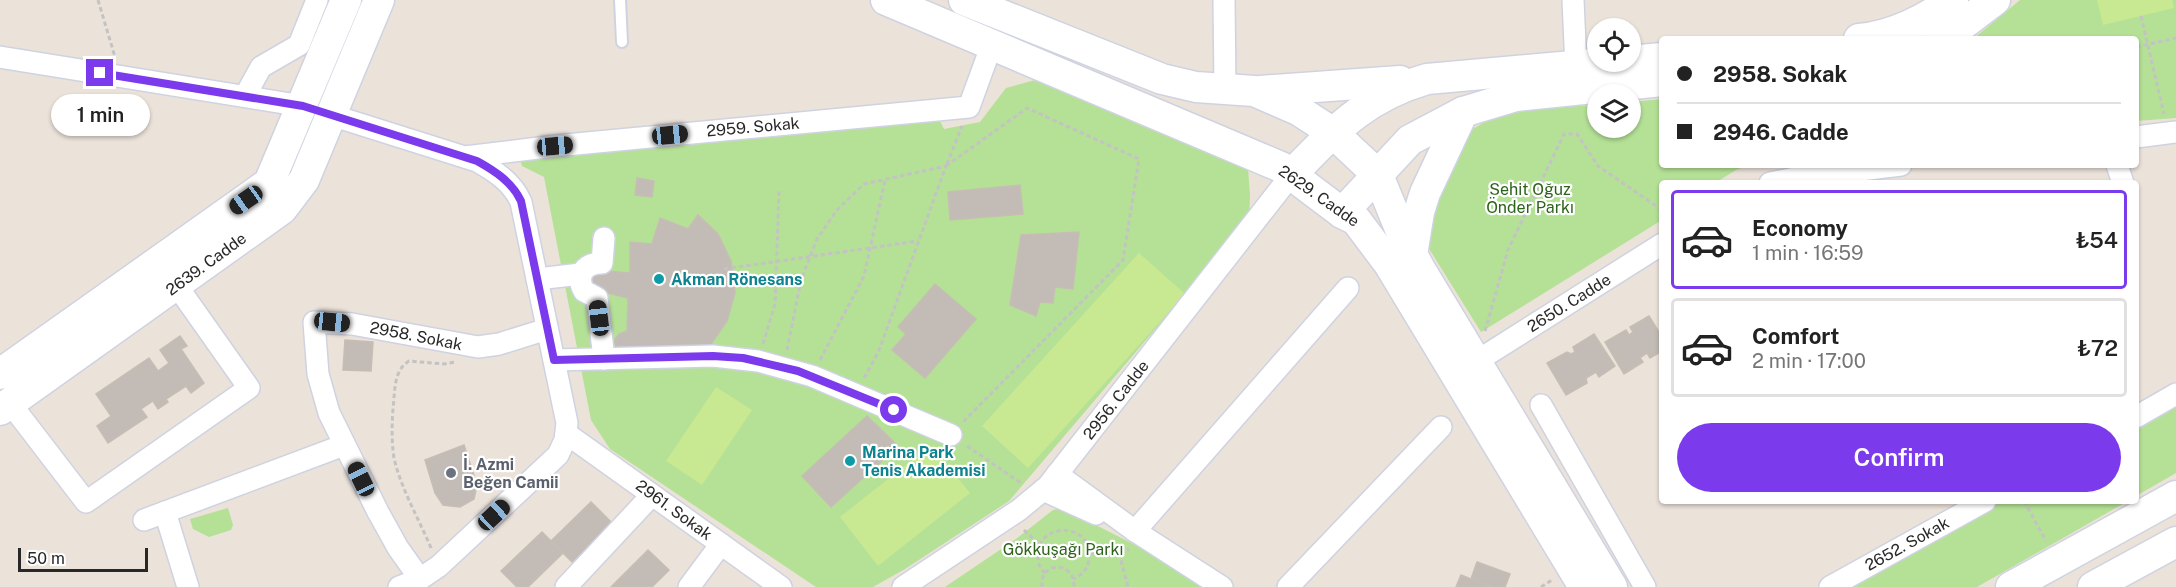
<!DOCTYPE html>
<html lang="en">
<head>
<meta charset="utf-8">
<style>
  :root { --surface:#fff; --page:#f6f6f6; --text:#222; --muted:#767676; --line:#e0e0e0; --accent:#7c3aed }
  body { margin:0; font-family:"Public Sans",sans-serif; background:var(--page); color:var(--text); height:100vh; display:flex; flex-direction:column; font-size:22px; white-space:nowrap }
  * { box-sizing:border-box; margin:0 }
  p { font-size:20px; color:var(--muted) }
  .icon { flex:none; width:33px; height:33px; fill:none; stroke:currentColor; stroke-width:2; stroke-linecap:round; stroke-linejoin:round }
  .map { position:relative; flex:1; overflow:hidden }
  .drawer { position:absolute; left:1659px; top:180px; width:480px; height:324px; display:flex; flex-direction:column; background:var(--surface); border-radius:6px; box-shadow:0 2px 4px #0004 }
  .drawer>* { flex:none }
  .top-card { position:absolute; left:1659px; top:36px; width:480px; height:132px; border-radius:6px; box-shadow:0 2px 4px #0004; display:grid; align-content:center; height:132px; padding:0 18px; background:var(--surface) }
  .fabs { position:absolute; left:1587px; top:18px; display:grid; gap:12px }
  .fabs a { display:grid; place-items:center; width:54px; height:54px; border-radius:50%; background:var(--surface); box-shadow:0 2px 4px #0004; font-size:30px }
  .scale { position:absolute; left:18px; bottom:15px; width:130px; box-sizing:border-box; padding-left:6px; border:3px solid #282828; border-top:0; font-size:16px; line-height:21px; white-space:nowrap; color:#282828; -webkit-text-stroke:4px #fff; paint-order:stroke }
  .end { position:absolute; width:27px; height:27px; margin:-14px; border:8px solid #7c3aed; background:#fff; box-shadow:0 0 0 3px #fff }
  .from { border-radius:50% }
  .bubble { position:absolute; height:42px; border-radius:21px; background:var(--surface); box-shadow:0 2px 4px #0004; font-size:20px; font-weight:600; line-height:42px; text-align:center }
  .car { position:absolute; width:18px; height:36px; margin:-18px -9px; border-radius:8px; box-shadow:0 0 4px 2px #0007; background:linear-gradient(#222 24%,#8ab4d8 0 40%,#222 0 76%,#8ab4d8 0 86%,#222 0) }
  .top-card b { display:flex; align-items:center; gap:21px; height:57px; font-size:22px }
  .top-card b+b { border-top:2px solid var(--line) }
  .top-card i { width:15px; height:15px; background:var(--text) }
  ul { padding:10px 0 0; list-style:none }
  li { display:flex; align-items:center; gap:18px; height:99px; margin:0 12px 9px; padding:0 6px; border:3px solid var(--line); border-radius:6px }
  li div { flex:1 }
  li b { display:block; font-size:22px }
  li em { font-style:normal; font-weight:600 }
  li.selected { border-color:var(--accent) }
  li>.icon { width:54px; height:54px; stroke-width:1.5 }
  .primary-button { display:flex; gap:12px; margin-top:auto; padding:12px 18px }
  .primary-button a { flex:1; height:69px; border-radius:36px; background:var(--accent); color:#fff; font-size:24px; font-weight:600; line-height:69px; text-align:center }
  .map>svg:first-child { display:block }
</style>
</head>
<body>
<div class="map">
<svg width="2176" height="587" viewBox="0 0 2176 587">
  <rect width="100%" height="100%" fill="#ebe2d9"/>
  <g fill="#b4e196">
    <path d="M2020,0H2176V118L2136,121V39H1973Z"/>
    <path d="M1046,77L1248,168L1250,196L1249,219L1009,501L905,569L873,587H816L610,449L591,420L544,177L522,166L520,158L929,115L940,121L944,129L980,122L1006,88Z"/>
    <path d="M1662,99V165H1750L1736,170L1715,183H1662V220L1481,332L1423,239L1431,204L1467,132L1494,117L1520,109L1597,105L1598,128H1630L1631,102Z"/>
    <path d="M2176,403V473L2136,496V425Z"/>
    <path d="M2000,501H2128L1977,587H1845Z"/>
    <path d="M228,508L233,525L231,530L209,537L193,529L190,519Z"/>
    <path d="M1062,508L1167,561L1210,587H945L1016,539L1053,510Z"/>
  </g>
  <g fill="#c8e991">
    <path d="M2097,0H2172L2174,8L2103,25Z"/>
    <path d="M1139,253L1185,294L1028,468L982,426Z"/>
    <path d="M716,387L752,410L702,485L666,461Z"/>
    <path d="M931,445L970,493L878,566L840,517Z"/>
  </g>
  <g fill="#c3bcb6" stroke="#c6beb3" stroke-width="1.5">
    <path d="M637,178L654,181L652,197L635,195Z"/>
    <path d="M1020,185L1023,214L950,220L948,192Z"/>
    <path d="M698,215L718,234L731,261L735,293L727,321L707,350H617L614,341L619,334L627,331L628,298L592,289L585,275L594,270L630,273V242L652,244L660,218L688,229Z"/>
    <path d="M1079,232L1073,289L1055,287L1053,303L1040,302L1036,316L1010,305L1021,235Z"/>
    <path d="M935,284L976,319L925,378L892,350L906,334L898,327Z"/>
    <path d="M1649,316L1662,337V351L1650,358L1647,353L1640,358L1643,362L1624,374L1605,342L1626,330L1629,335L1633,332L1630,327Z"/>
    <path d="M1594,334L1615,366L1599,377L1596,372L1586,378L1587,383L1566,395L1547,363L1567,352L1571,354L1575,352L1573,347Z"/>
    <path d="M180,336L187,346L181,349L204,383L191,393L186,386L166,399L168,402L158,409L153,401L141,409L147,417L108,443L97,426L111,416L96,394L149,358L158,371L169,363L160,350Z"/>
    <path d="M345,340L373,342L371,371L343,370Z"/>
    <path d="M867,416L898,446L831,507L802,476Z"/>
    <path d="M464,445L477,485L474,499L460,507L443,505L435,493L425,460Z"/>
    <path d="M591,502L612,523L572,562L551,541Z"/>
    <path d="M542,532L563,553L528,587H517L501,571Z"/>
    <path d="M648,550L669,570L652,587H611Z"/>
    <path d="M1477,562L1510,574L1505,587H1494L1471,579Z"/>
    <path d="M1461,575L1471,579L1494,587H1456Z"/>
  </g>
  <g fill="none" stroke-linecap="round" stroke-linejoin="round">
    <g stroke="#cfd3e1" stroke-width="14">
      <path id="lane" d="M620,0L622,42"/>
    </g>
    <g stroke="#cfd3e1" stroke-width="24">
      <g id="street">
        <path d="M1224,0L1225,88"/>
        <path d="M1573,0L1576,67"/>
        <path d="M0,57L303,106"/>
        <path d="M245,96L261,67L299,45L317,0"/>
        <path d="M331,115L477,161C495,171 512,182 521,202L567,423L565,440L558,455L439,566L420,579L399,587"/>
        <path d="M2136,137L2176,132"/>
        <path d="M465,157L555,146L969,107L992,44"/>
        <path d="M2117,165L2123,183"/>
        <path d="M1770,183L1795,178L1901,165"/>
        <path d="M537,279L581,274"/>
        <path d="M604,359L597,298L584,291C575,275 585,263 602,263L604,238"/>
        <path d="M554,360L713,356L758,361L812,376L951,435"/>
        <path d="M1477,361L1662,244"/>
        <path d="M10,403L86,502L249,388L177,286"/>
        <path d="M1541,405L1645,587"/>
        <path d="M2136,417L2176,394"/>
        <path d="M567,434L781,587"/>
        <path d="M1057,474L1135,531L1222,587"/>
        <path d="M1043,490L1096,514"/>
        <path d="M165,512L188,587"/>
        <path d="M144,520L344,445"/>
        <path d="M1135,531L1348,288"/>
        <path d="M420,579L398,548L378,512L329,413L318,374L314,322L352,324L478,347L499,344L547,329"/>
        <path d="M566,587L652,495"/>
        <path d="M689,587L721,544"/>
        <path d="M903,587L1019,510L1048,486L1292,174"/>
        <path d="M1288,587L1441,427"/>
        <path d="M1830,587L1985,501"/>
      </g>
    </g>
    <g stroke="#cfd3e1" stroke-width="33">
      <g id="secondary">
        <path d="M886,0L1281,167L1342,213L1356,220L1389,264L1584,587"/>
        <path d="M964,0L1162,79L1196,87L1254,91L1298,110L1332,132L1378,175L1405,241L1420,269L1612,587"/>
        <path d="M1859,39C1894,36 1925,19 1953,0"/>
        <path d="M1937,39L1962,25L1995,0"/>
        <path d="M1260,91L1400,81"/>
        <path d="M1292,174C1336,129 1365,97 1427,79L1662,58"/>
        <path d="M1342,213L1410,140L1463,112L1516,96L1662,81"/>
        <path d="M1412,255L1419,212L1425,193L1463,112"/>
        <path d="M0,374L269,183L346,0"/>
        <path d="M0,410L282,209L304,180L379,0"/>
        <path d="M2011,587L2176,496"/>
        <path d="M2093,587L2176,542"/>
      </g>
    </g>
    <g stroke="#c3c3c3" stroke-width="3" stroke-dasharray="4.5 3" stroke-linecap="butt">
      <path d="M98,0L115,57"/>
      <path d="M2141,16L2164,114"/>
      <path d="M2136,47L2176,38"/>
      <path d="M947,164L962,126"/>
      <path d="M946,166L1027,108L1139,159L1123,260L963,422"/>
      <path d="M724,269L918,241"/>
      <path d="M1485,331L1508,250L1564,134H1577L1598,166L1662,210"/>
      <path d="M763,344L775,304L779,191"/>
      <path d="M787,350L801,280L817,239L837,210L864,184L946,166L878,353L864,378"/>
      <path d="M820,360L864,276L885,180"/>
      <path d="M967,446L1021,483"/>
      <path d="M2024,501L2046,541"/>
      <path d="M1024,530L1039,544"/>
      <path d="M431,548C419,519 401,489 394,458C391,438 392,418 394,398C395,384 396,369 409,361L444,364L455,362"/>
      <path d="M1090,553H1119L1129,549"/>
      <path d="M1119,553L1128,587"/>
      <path d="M1045,573C1040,569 1038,563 1038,557C1036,521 1092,522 1089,557C1089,567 1083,574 1074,579"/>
      <path d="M1042,587C1039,561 1075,560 1074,587"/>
      <path d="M1541,587L1552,580"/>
    </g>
    <use href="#lane" stroke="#fff" stroke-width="10"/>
    <use href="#street" stroke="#fff" stroke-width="21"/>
    <use href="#secondary" stroke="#fff" stroke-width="30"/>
  </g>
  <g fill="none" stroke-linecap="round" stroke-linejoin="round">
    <path stroke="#7c3aed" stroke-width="8" d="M100,73L303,106L477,161C495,171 512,182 521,201L554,360L713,356L743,358L798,371L894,410"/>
  </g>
  <g fill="#0f9aa8" stroke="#fff" stroke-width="2">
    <circle cx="659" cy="279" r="6"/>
    <circle cx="850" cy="461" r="6"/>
  </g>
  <circle fill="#6b7280" stroke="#fff" stroke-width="2" cx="451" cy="473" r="6"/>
  <g text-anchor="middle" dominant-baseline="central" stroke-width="4.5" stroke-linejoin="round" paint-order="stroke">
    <g font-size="16" fill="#282828" stroke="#fff">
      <text transform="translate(753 127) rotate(-5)">2959. Sokak</text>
      <text transform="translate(1319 196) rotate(35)">2629. Cadde</text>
      <text transform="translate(206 264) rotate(-36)">2639. Cadde</text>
      <text transform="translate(1569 303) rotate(-32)">2650. Cadde</text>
      <text transform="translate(416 336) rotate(11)">2958. Sokak</text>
      <text transform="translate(1116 400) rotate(-52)">2956. Cadde</text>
      <text transform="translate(674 510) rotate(36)">2961. Sokak</text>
      <text transform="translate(1907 544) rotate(-29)">2652. Sokak</text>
    </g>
    <g font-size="16" fill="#2d631a" stroke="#fff">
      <text x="1530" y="189">Şehit Oğuz<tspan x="1530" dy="18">Önder Parkı</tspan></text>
      <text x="1063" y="549">Gökkuşağı Parkı</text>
    </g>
    <g font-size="16" font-weight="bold" fill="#0d838f" stroke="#fff" text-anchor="start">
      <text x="671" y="279">Akman Rönesans</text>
      <text x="862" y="452">Marina Park<tspan x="862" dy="18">Tenis Akademisi</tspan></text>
    </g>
    <g font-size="16" font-weight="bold" fill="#5b616d" stroke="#fff" text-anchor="start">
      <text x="463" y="464">İ. Azmi<tspan x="463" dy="18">Beğen Camii</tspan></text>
    </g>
  </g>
</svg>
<div class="fabs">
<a><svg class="icon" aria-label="locate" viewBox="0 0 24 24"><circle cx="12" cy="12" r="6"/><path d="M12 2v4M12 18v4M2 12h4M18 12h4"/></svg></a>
<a><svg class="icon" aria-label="layers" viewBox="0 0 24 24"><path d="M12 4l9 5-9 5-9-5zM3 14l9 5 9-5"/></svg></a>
</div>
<div class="scale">50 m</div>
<i class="end from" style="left:894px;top:410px"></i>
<i class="end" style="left:100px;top:73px"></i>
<div class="bubble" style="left:51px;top:94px;width:99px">1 min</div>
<i class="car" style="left:670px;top:135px;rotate:84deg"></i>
<i class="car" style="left:555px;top:146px;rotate:85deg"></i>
<i class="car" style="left:246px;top:200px;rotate:235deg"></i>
<i class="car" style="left:599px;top:318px;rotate:353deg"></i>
<i class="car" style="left:332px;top:322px;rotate:96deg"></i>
<i class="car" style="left:361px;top:479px;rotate:334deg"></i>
<i class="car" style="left:494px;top:515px;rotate:47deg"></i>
<div class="top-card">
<b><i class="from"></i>2958. Sokak</b>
<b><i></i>2946. Cadde</b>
</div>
<section class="drawer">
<ul>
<li class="selected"><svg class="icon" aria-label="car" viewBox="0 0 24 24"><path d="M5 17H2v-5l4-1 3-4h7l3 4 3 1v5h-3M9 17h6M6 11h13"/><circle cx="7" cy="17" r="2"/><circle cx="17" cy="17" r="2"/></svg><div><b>Economy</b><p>1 min · 16:59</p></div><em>₺54</em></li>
<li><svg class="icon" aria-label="car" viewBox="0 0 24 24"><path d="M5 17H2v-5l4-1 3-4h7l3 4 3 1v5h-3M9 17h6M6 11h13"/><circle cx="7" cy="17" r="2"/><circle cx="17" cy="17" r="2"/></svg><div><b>Comfort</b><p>2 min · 17:00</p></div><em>₺72</em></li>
</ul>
<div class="primary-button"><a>Confirm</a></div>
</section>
</div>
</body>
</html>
